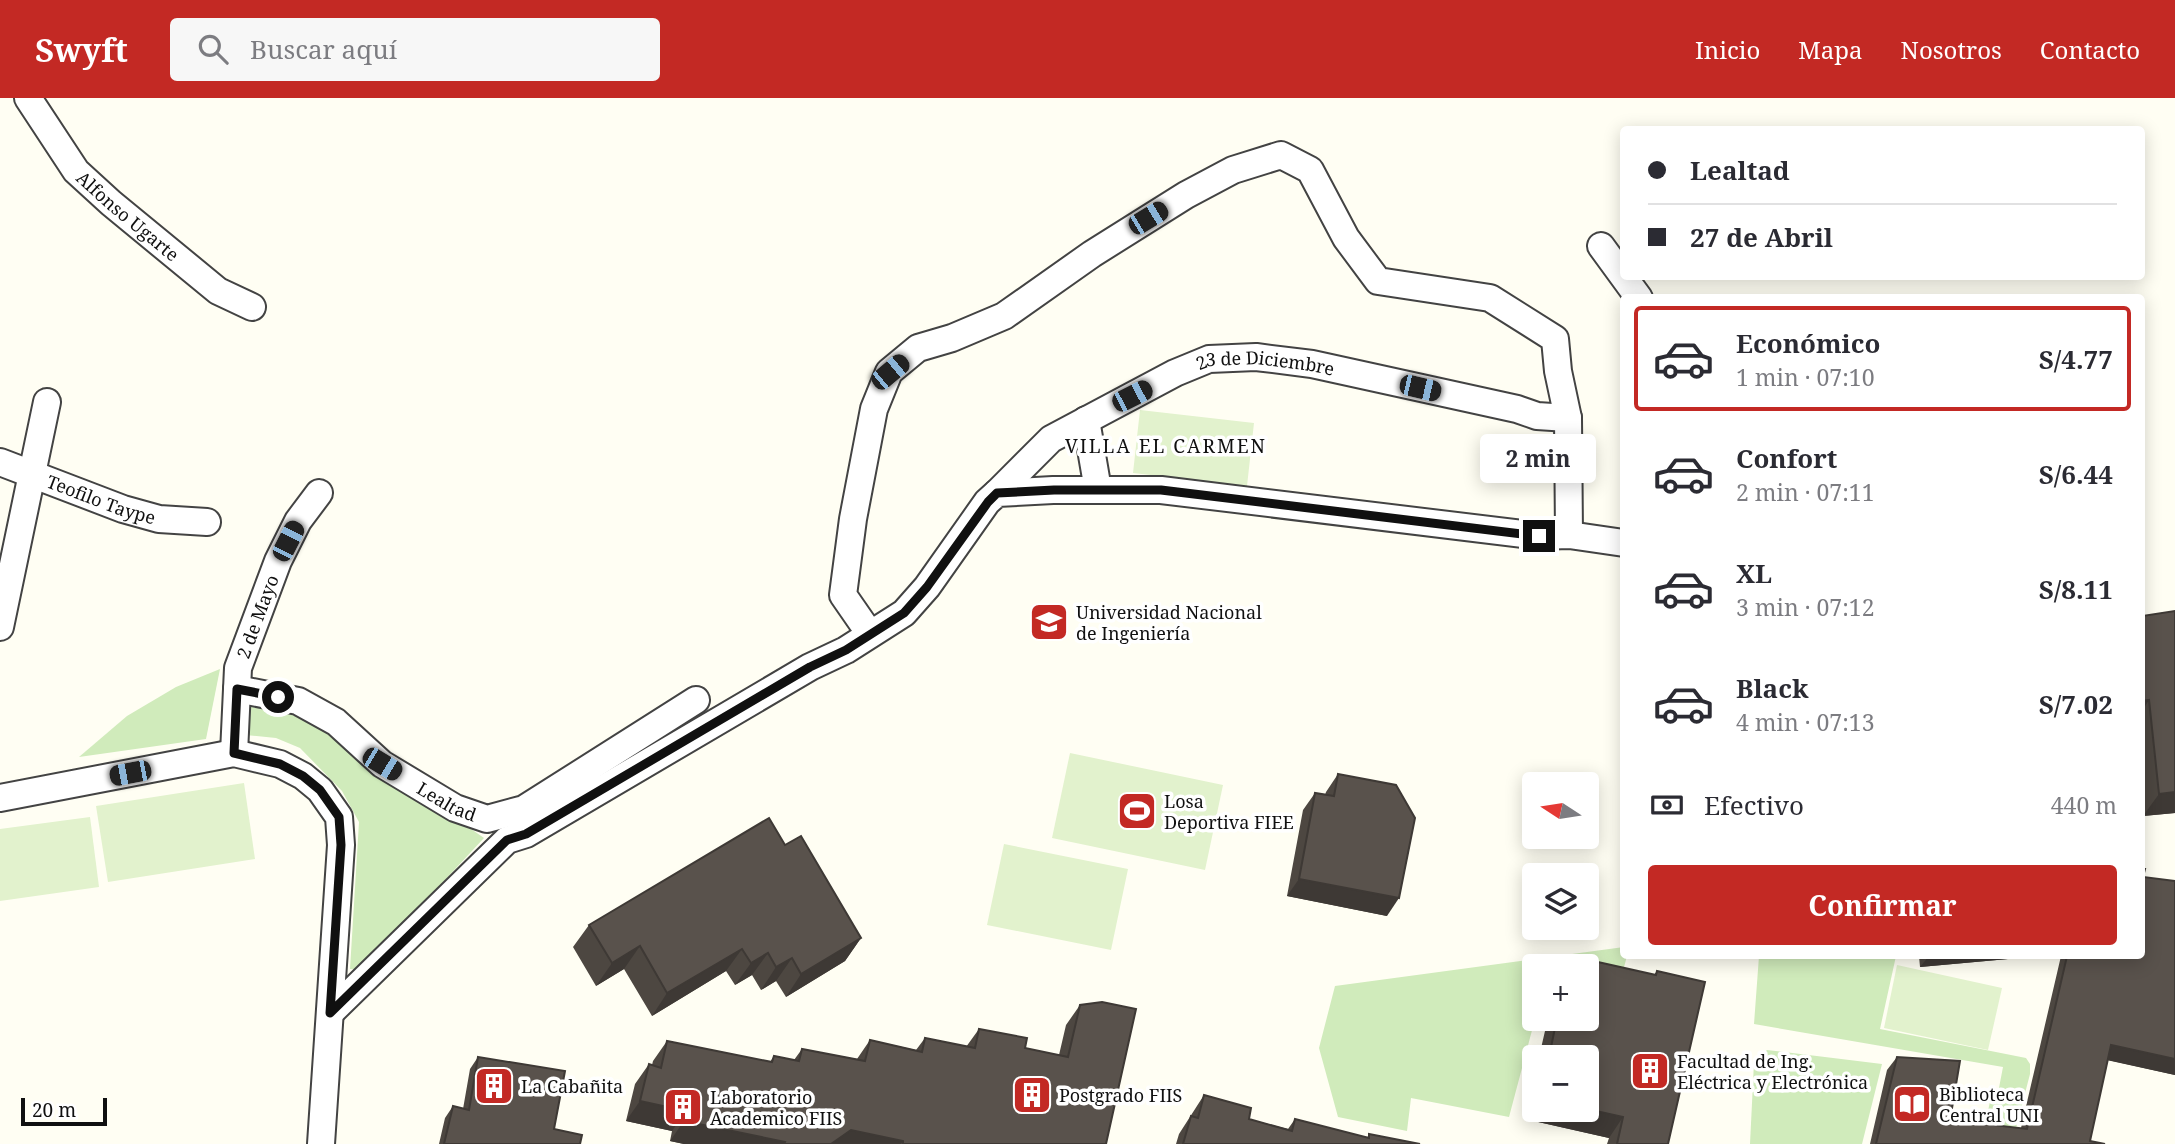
<!DOCTYPE html>
<html lang="es">
<head>
<meta charset="utf-8">
<style>
  :root { --surface:#fff; --page:#f7f7f7; --text:#2b2b33; --muted:#7c7c81; --line:#e1e1e2; --accent:#c32924 }
  body { margin:0; font-family:"Noto Serif",serif; background:var(--page); color:var(--text); height:100vh; display:flex; flex-direction:column; font-size:26px; white-space:nowrap }
  * { box-sizing:border-box; margin:0 }
  p { font-size:23px; color:var(--muted) }
  .icon { flex:none; width:38px; height:38px; fill:none; stroke:currentColor; stroke-width:2; stroke-linecap:round; stroke-linejoin:round }
  .map { position:relative; flex:1; overflow:hidden }
  .panel { position:absolute; left:1620px; top:196px; width:525px; height:665px; display:flex; flex-direction:column; background:var(--surface); border-radius:7px; box-shadow:0 4px 18px #0003 }
  .panel>* { flex:none }
  .top-card { position:absolute; left:1620px; top:28px; width:525px; height:154px; border-radius:7px; box-shadow:0 4px 18px #0003; display:grid; align-content:center; height:154px; padding:0 28px; background:var(--surface) }
  .needle { width:46px; rotate:282deg }
  .controls { position:absolute; left:1522px; top:674px; display:grid; gap:14px }
  .controls a { display:grid; place-items:center; width:77px; height:77px; border-radius:7px; background:var(--surface); box-shadow:0 4px 18px #0003; font-size:35px }
  .scale { position:absolute; left:21px; bottom:18px; width:86px; box-sizing:border-box; padding-left:7px; border:4px solid #101010; border-top:0; font-size:19px; line-height:24px; white-space:nowrap; color:#101010; -webkit-text-stroke:5px #fff; paint-order:stroke }
  .end { position:absolute; width:32px; height:32px; margin:-16px; border:9px solid #101010; background:#fff; box-shadow:0 0 0 4px #fff }
  .from { border-radius:50% }
  .bubble { position:absolute; height:49px; border-radius:7px; background:var(--surface); box-shadow:0 4px 18px #0003; font-size:23px; font-weight:700; line-height:49px; text-align:center }
  .car { position:absolute; width:21px; height:42px; margin:-21px -10px; border-radius:9px; box-shadow:0 0 5px 2px #0007; background:linear-gradient(#222 24%,#8ab4d8 0 40%,#222 0 76%,#8ab4d8 0 86%,#222 0) }
  .top-card b { display:flex; align-items:center; gap:24px; height:66px; font-size:26px }
  .top-card b+b { border-top:2px solid var(--line) }
  .top-card i { width:18px; height:18px; background:var(--text) }
  ul { padding:12px 0 0; list-style:none }
  li { display:flex; align-items:center; gap:21px; height:105px; margin:0 14px 10px; padding:0 14px; border:4px solid transparent; border-radius:7px }
  li div { flex:1 }
  li b { display:block; font-size:26px }
  li em { font-style:normal; font-weight:700 }
  li.current { border-color:var(--accent) }
  li>.icon { width:63px; height:63px; stroke-width:1.5 }
  .pay { display:flex; align-items:center; gap:18px; height:77px; padding:0 28px; font-size:26px }
  .pay p { margin-inline-start:auto }
  .action { display:flex; gap:14px; margin-top:auto; padding:14px 28px }
  .action a { flex:1; height:80px; border-radius:7px; background:var(--accent); color:#fff; font-size:28px; font-weight:700; line-height:80px; text-align:center }
  header { display:flex; align-items:center; gap:42px; box-sizing:border-box; height:98px; padding:0 35px; background:var(--accent); color:#fff }
  header strong { font-size:33px }
  nav { display:flex; gap:38px; margin-inline-start:auto; font-size:24px }
  .search { width:490px; height:63px; background:var(--page); display:flex; align-items:center; gap:18px; box-sizing:border-box; padding:0 24px; border-radius:7px; color:var(--muted); font-size:26px }
  .map>svg:first-child { display:block }
</style>
</head>
<body>
<header>
<strong>Swyft</strong>
<div class="search"><svg class="icon" aria-label="search" viewBox="0 0 24 24"><circle cx="10" cy="10" r="6"/><path d="M15 15l6 6"/></svg>Buscar aquí</div>
<nav><a>Inicio</a><a>Mapa</a><a>Nosotros</a><a>Contacto</a></nav>
</header>
<div class="map">
<svg width="2175" height="1046" viewBox="0 0 2175 1046">
  <rect width="100%" height="100%" fill="#fffef3"/>
  <g fill="#d0ebbb">
    <path d="M220,571L206,641L79,659L127,618L176,589Z"/>
    <path d="M248,604L290,614L319,625L484,740L361,872L350,871L359,724L342,693L300,650L276,640L245,637Z"/>
    <path d="M1624,849V858H1627L1619,888L1587,868H1535V921L1509,1019L1411,1000L1407,1033L1338,1019L1319,950L1335,888Z"/>
    <path d="M1759,858H1896L1880,931L2026,960L2030,966V976L2014,1038L1984,1032L1992,994L1998,995L2003,969L1754,926Z"/>
    <path d="M1767,952L1882,966L1862,1046H1750L1754,964Z"/>
  </g>
  <g fill="#e2f2cd">
    <path d="M1140,312L1254,325L1247,388L1133,375Z"/>
    <path d="M1070,655L1223,687L1205,772L1052,740Z"/>
    <path d="M244,685L255,761L108,784L96,708Z"/>
    <path d="M90,719L99,789L0,803V731Z"/>
    <path d="M1004,746L1128,771L1111,852L987,827Z"/>
    <path d="M1897,867L2002,890L1988,952L1884,930Z"/>
  </g>
  <g fill="none" stroke-linecap="round" stroke-linejoin="round">
    <g stroke="#434343" stroke-width="30">
      <g id="street">
        <path id="s1" d="M28,0L76,73L111,105L218,193L252,209"/>
        <path d="M1601,148L1639,200"/>
        <path d="M1086,322L1098,392"/>
        <path id="s2" d="M0,364L123,411L159,421L207,424"/>
        <path id="s3" d="M997,395L1051,341L1175,275L1209,261L1256,259L1312,266L1517,311L1537,318L1568,320"/>
        <path d="M0,529L47,304"/>
        <path d="M870,536L843,497L853,421L874,311L889,274L918,250L952,240L1004,218L1092,156L1186,97L1233,72L1281,57L1310,72L1346,140L1378,183L1490,200L1555,241L1558,273L1568,320L1569,437"/>
        <path id="s4" d="M237,591L298,603L336,624L382,666L455,710L487,721L524,711L696,602"/>
        <path id="s5" d="M234,655L238,570L278,463L298,423L319,395"/>
        <path d="M0,700L234,655L280,666L303,678L320,692L339,719L341,747L321,1046"/>
        <path d="M330,915L507,742L526,736L810,569L846,552L904,515L927,489L987,404L997,395L1053,392H1161L1539,438L1569,437L1624,445"/>
      </g>
    </g>
    <use href="#street" stroke="#fff" stroke-width="26"/>
  </g>
  <g fill="#4d4741">
    <path d="M2142,518L2175,715L2143,718L2142,709Z"/>
    <path d="M1338,676L1387,818L1287,798L1303,712L1315,695L1325,697L1326,694Z"/>
    <path d="M785,747L861,840L845,863L786,899L776,883L761,892L752,877L735,887L726,873L652,918L624,871L596,888L573,849L589,827Z"/>
    <path d="M2143,779L2175,783V977L2108,962L2090,1043L2105,1046H1870L1887,972L1897,959L1950,1022L2021,1030L2061,858H2142Z"/>
    <path d="M1571,858L1654,877L1657,873L1668,1046H1607L1609,1040L1525,1021L1535,977V1012L1587,959H1539L1548,920H1587V868H1564Z"/>
    <path d="M1919,858H2021L2019,860L1920,869Z"/>
    <path d="M1080,907L1106,1046H684L670,1043L672,1033L626,1023L635,986L649,966L652,967L653,963L667,943L770,964L774,958L794,962L802,951L857,961L870,942L916,952L925,940L966,949L979,931L1025,950L1059,957L1066,927Z"/>
    <path d="M478,959L554,1031L580,1046H439L445,1020L453,1008L463,1011L470,971Z"/>
    <path d="M1204,997L1249,1021L1288,1031L1295,1021L1367,1040L1369,1036L1420,1046H1176L1179,1036Z"/>
  </g>
  <g fill="#3e3935">
    <path d="M2149,602L2142,613V603Z"/>
    <path d="M2175,694V715L2143,718L2159,696Z"/>
    <path d="M1299,781L1399,800L1387,818L1287,798Z"/>
    <path d="M861,840L845,863L786,899L801,876Z"/>
    <path d="M640,848L624,871L596,888L612,865Z"/>
    <path d="M742,851L726,873L652,918L667,895Z"/>
    <path d="M768,855L752,877L735,887L751,865Z"/>
    <path d="M1929,858H2021L2019,860L1920,869Z"/>
    <path d="M792,860L776,883L761,892L776,869Z"/>
    <path d="M2111,947L2175,961V977L2102,961Z"/>
    <path d="M640,1003L686,1013L672,1033L626,1023Z"/>
    <path d="M1535,1007V1012L1587,1011L1623,1019L1609,1040L1525,1021Z"/>
    <path d="M684,1023L785,1044L783,1046H684L670,1043Z"/>
    <path d="M851,1032L903,1043L901,1046H830Z"/>
  </g>
  <g fill="#59524c" stroke="#3e3935" stroke-width="2">
    <path d="M2175,513V694L2159,696L2149,602L2142,603V518Z"/>
    <path d="M1338,676L1396,687L1415,720L1399,800L1299,781L1315,695L1334,698Z"/>
    <path d="M769,720L785,747L801,738L861,840L801,876L792,860L776,869L768,855L751,865L742,851L667,895L640,848L612,865L589,827Z"/>
    <path d="M2142,771H2145L2143,779L2175,783V961L2111,947L2090,1043L2105,1046H1876L1897,959L1960,963L1950,1022L2027,1031L2067,858H2142Z"/>
    <path d="M1571,858L1656,877L1657,873L1705,884L1668,1046H1617L1623,1019L1587,1011V959H1549L1557,920H1587V868H1569Z"/>
    <path d="M1102,904L1136,911L1106,1046H903V1043L851,1032L831,1046H784L785,1044L684,1023L686,1013L640,1003L649,966L661,970L667,943L772,964L774,958L799,963L802,951L865,963L870,942L922,954L925,940L975,950L979,931L1027,940L1025,950L1068,959L1080,907Z"/>
    <path d="M478,959L565,973L554,1031L582,1037L580,1046H444L453,1008L469,1012Z"/>
    <path d="M1204,997L1251,1010L1249,1021L1292,1033L1295,1021L1369,1040V1036L1420,1046H1183L1191,1018L1198,1020Z"/>
  </g>
  <g fill="none" stroke-linecap="round" stroke-linejoin="round">
    <path stroke="#101010" stroke-width="9" d="M278,599L237,591L234,655L280,666L303,678L320,692L339,719L341,747L330,915L507,742L526,736L810,569L846,552L904,515L927,489L988,404L997,395L1054,392H1161L1539,438"/>
  </g>
  <defs>
    <g id="university-square" transform="scale(2.0125)"><rect x="-9" y="-9" width="18" height="18" rx="4" fill="#c32924" stroke="#fff"/><path d="M0-5L7-2L0 1L-7-2ZM-4 1L0 2.5L4 1V4Q0 6-4 4Z" fill="#fff"/></g>
    <g id="stadium-square" transform="scale(2.0125)"><rect x="-9" y="-9" width="18" height="18" rx="4" fill="#c32924" stroke="#fff"/><path d="M0-5a6.5 5 0 1 0 0 10a6.5 5 0 1 0 0-10ZM-3.5-1.8h7v3.6h-7Z" fill="#fff"/></g>
    <g id="building-square" transform="scale(2.0125)"><rect x="-9" y="-9" width="18" height="18" rx="4" fill="#c32924" stroke="#fff"/><path d="M-4-6H4V6H1V3H-1V6H-4ZM-2.5-4.3h1.7v1.8h-1.7ZM.8-4.3h1.7v1.8H.8ZM-2.5-1h1.7V.8h-1.7ZM.8-1h1.7V.8H.8Z" fill="#fff"/></g>
    <g id="library-square" transform="scale(2.0125)"><rect x="-9" y="-9" width="18" height="18" rx="4" fill="#c32924" stroke="#fff"/><path d="M-6-4Q-3-5.5-.7-3.5V5Q-3 3-6 4ZM6-4Q3-5.5 .7-3.5V5Q3 3 6 4Z" fill="#fff"/></g>
  </defs>
  <g fill-rule="evenodd">
    <use href="#university-square" x="1049" y="524"/>
    <use href="#stadium-square" x="1137" y="713"/>
    <use href="#building-square" x="1650" y="973"/>
    <use href="#building-square" x="494" y="988"/>
    <use href="#building-square" x="1032" y="997"/>
    <use href="#library-square" x="1912" y="1006"/>
    <use href="#building-square" x="683" y="1009"/>
  </g>
  <g text-anchor="middle" dominant-baseline="central" stroke-width="7" stroke-linejoin="round" paint-order="stroke">
    <g font-size="18" fill="#101010" stroke="#fff">
      <text stroke="none"><textPath href="#s1" startOffset="156">Alfonso Ugarte</textPath></text>
      <text stroke="none"><textPath href="#s3" startOffset="310">23 de Diciembre</textPath></text>
      <text stroke="none"><textPath href="#s2" startOffset="108">Teofilo Taype</textPath></text>
      <text stroke="none"><textPath href="#s5" startOffset="140">2 de Mayo</textPath></text>
      <text stroke="none"><textPath href="#s4" startOffset="243">Lealtad</textPath></text>
    </g>
    <g font-size="18" fill="#101010" stroke="#fff" text-anchor="start">
      <text x="1076" y="514">Universidad Nacional<tspan x="1076" dy="21">de Ingeniería</tspan></text>
      <text x="1164" y="703">Losa<tspan x="1164" dy="21">Deportiva FIEE</tspan></text>
      <text x="1677" y="963">Facultad de Ing.<tspan x="1677" dy="21">Eléctrica y Electrónica</tspan></text>
      <text x="521" y="988">La Cabañita</text>
      <text x="1939" y="996">Biblioteca<tspan x="1939" dy="21">Central UNI</tspan></text>
      <text x="1059" y="997">Postgrado FIIS</text>
      <text x="710" y="999">Laboratorio<tspan x="710" dy="21">Academico FIIS</tspan></text>
    </g>
    <g font-size="19" letter-spacing="2" fill="#101010" stroke="#fff">
      <text x="1166" y="348">VILLA EL CARMEN</text>
    </g>
  </g>
</svg>
<div class="controls">
<a><svg class="needle" viewBox="-14 -14 28 28"><path d="M0-13l5 13h-10z" fill="#e53935"/><path d="M0 13l5-13h-10z" fill="#7c7c81"/></svg></a>
<a><svg class="icon" aria-label="layers" viewBox="0 0 24 24"><path d="M12 4l9 5-9 5-9-5zM3 14l9 5 9-5"/></svg></a>
<a>+</a>
<a>−</a>
</div>
<div class="scale">20 m</div>
<i class="end from" style="left:278px;top:599px"></i>
<i class="end" style="left:1539px;top:438px"></i>
<div class="bubble" style="left:1480px;top:336px;width:116px">2 min</div>
<i class="car" style="left:1148px;top:120px;rotate:59deg"></i>
<i class="car" style="left:890px;top:274px;rotate:50deg"></i>
<i class="car" style="left:1420px;top:290px;rotate:103deg"></i>
<i class="car" style="left:1132px;top:298px;rotate:63deg"></i>
<i class="car" style="left:288px;top:443px;rotate:27deg"></i>
<i class="car" style="left:382px;top:666px;rotate:121deg"></i>
<i class="car" style="left:130px;top:675px;rotate:259deg"></i>
<div class="top-card">
<b><i class="from"></i>Lealtad</b>
<b><i></i>27 de Abril</b>
</div>
<section class="panel">
<ul>
<li class="current"><svg class="icon" aria-label="car" viewBox="0 0 24 24"><path d="M5 17H2v-5l4-1 3-4h7l3 4 3 1v5h-3M9 17h6M6 11h13"/><circle cx="7" cy="17" r="2"/><circle cx="17" cy="17" r="2"/></svg><div><b>Económico</b><p>1 min · 07:10</p></div><em>S/4.77</em></li>
<li><svg class="icon" aria-label="car" viewBox="0 0 24 24"><path d="M5 17H2v-5l4-1 3-4h7l3 4 3 1v5h-3M9 17h6M6 11h13"/><circle cx="7" cy="17" r="2"/><circle cx="17" cy="17" r="2"/></svg><div><b>Confort</b><p>2 min · 07:11</p></div><em>S/6.44</em></li>
<li><svg class="icon" aria-label="car" viewBox="0 0 24 24"><path d="M5 17H2v-5l4-1 3-4h7l3 4 3 1v5h-3M9 17h6M6 11h13"/><circle cx="7" cy="17" r="2"/><circle cx="17" cy="17" r="2"/></svg><div><b>XL</b><p>3 min · 07:12</p></div><em>S/8.11</em></li>
<li><svg class="icon" aria-label="car" viewBox="0 0 24 24"><path d="M5 17H2v-5l4-1 3-4h7l3 4 3 1v5h-3M9 17h6M6 11h13"/><circle cx="7" cy="17" r="2"/><circle cx="17" cy="17" r="2"/></svg><div><b>Black</b><p>4 min · 07:13</p></div><em>S/7.02</em></li>
</ul>
<div class="pay"><svg class="icon" aria-label="cash" viewBox="0 0 24 24"><path d="M3 7h18v10H3z"/><circle cx="12" cy="12" r="2"/></svg>Efectivo<p>440 m</p></div>
<div class="action"><a>Confirmar</a></div>
</section>
</div>
</body>
</html>
